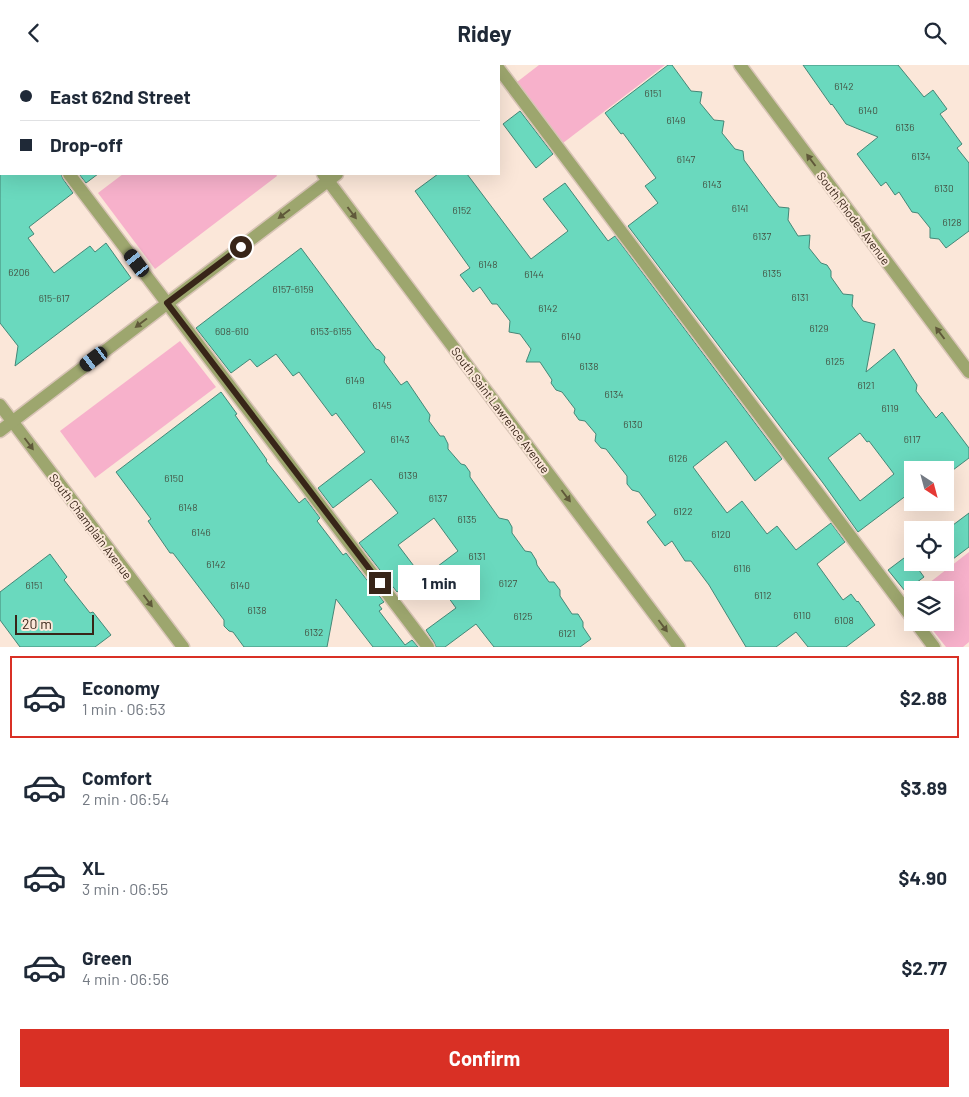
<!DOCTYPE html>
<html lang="en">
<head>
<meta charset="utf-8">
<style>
  :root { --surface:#fff; --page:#f6f6f7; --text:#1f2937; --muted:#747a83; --line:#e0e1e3; --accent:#d93025 }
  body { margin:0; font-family:Barlow,sans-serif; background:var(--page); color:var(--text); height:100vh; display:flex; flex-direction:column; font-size:19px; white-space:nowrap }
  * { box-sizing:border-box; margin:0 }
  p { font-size:16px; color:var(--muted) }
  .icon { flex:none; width:28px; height:28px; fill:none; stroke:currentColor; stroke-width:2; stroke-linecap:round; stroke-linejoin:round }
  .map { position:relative; height:582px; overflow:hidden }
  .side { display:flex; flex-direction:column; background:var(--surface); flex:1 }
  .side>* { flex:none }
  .hud { position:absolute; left:0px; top:0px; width:500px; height:110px; box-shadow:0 5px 20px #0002; display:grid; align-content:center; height:110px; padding:0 20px; background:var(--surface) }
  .needle { width:32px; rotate:144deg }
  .fabs { position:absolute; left:904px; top:396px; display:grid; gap:10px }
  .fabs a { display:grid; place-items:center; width:50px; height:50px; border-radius:0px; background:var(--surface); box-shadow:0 5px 20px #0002; font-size:25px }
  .scale { position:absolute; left:15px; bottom:12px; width:79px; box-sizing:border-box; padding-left:5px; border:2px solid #382518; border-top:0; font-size:14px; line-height:18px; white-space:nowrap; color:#382518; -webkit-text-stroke:4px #fbe7d9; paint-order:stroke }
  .end { position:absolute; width:22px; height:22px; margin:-11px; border:6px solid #382518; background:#fff; box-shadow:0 0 0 2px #fff }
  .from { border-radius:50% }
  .bubble { position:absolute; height:35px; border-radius:0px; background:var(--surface); box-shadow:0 5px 20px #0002; font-size:16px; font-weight:700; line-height:35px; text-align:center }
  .car { position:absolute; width:15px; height:30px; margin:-15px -8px; border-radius:6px; box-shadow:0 0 4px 1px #0007; background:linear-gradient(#222 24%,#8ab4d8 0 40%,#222 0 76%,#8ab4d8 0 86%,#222 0) }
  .hud b { display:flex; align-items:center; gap:18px; height:48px; font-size:19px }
  .hud b+b { border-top:1px solid var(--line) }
  .hud i { width:12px; height:12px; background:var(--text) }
  ul { padding:9px 0 0; list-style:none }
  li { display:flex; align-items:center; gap:15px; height:82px; margin:0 10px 8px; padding:0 10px; border:2px solid transparent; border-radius:0px }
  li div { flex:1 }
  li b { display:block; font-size:19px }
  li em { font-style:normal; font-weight:700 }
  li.selected { border-color:var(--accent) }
  li>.icon { width:45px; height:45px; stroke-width:1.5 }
  .button { display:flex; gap:10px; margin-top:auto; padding:10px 20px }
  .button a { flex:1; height:58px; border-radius:0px; background:var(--accent); color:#fff; font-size:20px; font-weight:700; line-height:58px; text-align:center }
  header { display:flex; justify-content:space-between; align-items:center; height:65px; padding:0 20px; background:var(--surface); font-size:22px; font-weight:700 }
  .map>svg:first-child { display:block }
</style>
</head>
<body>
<header><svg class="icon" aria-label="back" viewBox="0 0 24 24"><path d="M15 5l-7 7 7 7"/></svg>Ridey<svg class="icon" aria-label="search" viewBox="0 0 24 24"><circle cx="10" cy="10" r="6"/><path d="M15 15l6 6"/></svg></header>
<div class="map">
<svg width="969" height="582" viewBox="0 0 969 582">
  <rect width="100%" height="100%" fill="#fbe7d9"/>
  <g fill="#f7b1cb">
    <path d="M539,0H665L563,78L517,17Z"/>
    <path d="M123,109H276L277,111L155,204L98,128Z"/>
    <path d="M180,276L216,322L95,413L60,366Z"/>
    <path d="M969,487V577L963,582H946L927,558H945V525H920Z"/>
  </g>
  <g fill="#6ad9be" stroke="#458777" fill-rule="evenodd">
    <path d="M668,0H672L691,26L702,27L700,38L714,55L724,56L722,68L735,84L743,86L744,95L779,142L789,143L788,155L798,171L810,170L809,183L821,198L827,200L831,206V212L843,229L853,230L852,241L863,256L875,259L866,307L894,284L917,320L916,326L936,353L942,347L969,383V393L945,411V405H912V436L907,430L858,467L823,418L628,161L658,138L645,121L656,113L623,68L621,69L605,48ZM860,368L867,377L869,376L894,409L860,436L828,393Z"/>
    <path d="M803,0H898L924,32L933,25L947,44L940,49L962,79L957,83L969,98V166L946,183L939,174L930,173V163L918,148L912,147L899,127L895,130L886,117L881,121L857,89L878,72L846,59L832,39L831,40Z"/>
    <path d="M520,46L553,89L536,103L503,59Z"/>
    <path d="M0,109H61L63,114L73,128L29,162L34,169L28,173L54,208L90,181L95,187L106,178L131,213L15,301L18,281L0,258Z"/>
    <path d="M79,109H98L86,118Z"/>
    <path d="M438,109H467L531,194L568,166L543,134L565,118L608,176L615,171L782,394L755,416L726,376L693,402L727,448L742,436L767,469L777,461L796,485L831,458L845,477L817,499L843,535L851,529L857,537L858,536L875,560L846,582H808L796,567L776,582H746L709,520L691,496H685L672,476L665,481L647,457L656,450L639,427L632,425L627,419V411L606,384L601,383L595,376L596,369L585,356L579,355L574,348L575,344L562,327L556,325L551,318L552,315L540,297H526L531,284L520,269L509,267L510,256L497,239H492L480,222L473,227L460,210L470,203L415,126Z"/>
    <path d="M301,183L376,284L379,285L385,292L384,297L401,320L407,316L430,350L429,356L440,371H444L448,379V384L461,399L465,400L470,407V412L499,453L508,455L512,462V468L525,486L531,487L536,495L537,500L549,517H554L560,525V531L572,549H578L583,557V562L591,574L580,582H494L476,559L445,582H436L434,577L426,565L456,543L430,507L458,486L434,453L398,480L420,509L397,527L359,478L398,448L371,414L333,443L318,423L365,387L336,348L332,351L299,307L293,311L276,289L257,302L250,294L231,308L196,263Z"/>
    <path d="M221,327L237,349L235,350L267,395L266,396L299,438L305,433L320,453L317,456L343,490L346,488L384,537L379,540L382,544L379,546L405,580L412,575L418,582H373L336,534L327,582H244L233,567L229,566L224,561V555L173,488H170L148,456L151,454L116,407Z"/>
    <path d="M969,448V482L945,500V466Z"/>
    <path d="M50,489L67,512L64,515L90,548L93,547L111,570L95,582H20L0,555V527Z"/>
    <path d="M908,490L924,512L905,526L888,505Z"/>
  </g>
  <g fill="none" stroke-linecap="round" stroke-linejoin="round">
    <g stroke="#d8c4b6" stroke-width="15">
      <g id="minor">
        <path d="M241,0L242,1"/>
        <path d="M740,0L969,307"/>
        <path d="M477,1L479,0"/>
        <path d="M499,4L912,553"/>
        <path d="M0,17L1,19"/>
        <path d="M69,109L428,582"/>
        <path d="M323,109L679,582"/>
        <path d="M0,340L183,582"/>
        <path d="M0,366L337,109"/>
        <path d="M916,558L934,582"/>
      </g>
    </g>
    <use href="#minor" stroke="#9da66e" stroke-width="12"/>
  </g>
  <defs><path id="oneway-solid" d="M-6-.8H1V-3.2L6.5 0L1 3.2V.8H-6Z" transform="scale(1.25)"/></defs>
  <g fill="#60593a">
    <use href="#oneway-solid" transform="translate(811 95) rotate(-127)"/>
    <use href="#oneway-solid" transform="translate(352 148) rotate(53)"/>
    <use href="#oneway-solid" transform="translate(284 149) rotate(143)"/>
    <use href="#oneway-solid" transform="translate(141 258) rotate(143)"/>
    <use href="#oneway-solid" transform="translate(940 268) rotate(-127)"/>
    <use href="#oneway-solid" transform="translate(29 379) rotate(53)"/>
    <use href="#oneway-solid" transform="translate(566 431) rotate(53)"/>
    <use href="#oneway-solid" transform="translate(148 536) rotate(53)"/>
    <use href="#oneway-solid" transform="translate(663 561) rotate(53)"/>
  </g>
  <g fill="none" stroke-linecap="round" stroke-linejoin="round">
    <path stroke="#382518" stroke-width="6" d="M241,182L167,238L380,518"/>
  </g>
  <g text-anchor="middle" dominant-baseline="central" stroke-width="4" stroke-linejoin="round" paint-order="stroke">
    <g font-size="10" fill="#445242">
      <text x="844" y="21">6142</text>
      <text x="653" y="28">6151</text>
      <text x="868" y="45">6140</text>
      <text x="676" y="55">6149</text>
      <text x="905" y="62">6136</text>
      <text x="921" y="91">6134</text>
      <text x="686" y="94">6147</text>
      <text x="712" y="119">6143</text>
      <text x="944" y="123">6130</text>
      <text x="740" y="143">6141</text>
      <text x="462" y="145">6152</text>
      <text x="952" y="157">6128</text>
      <text x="762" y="171">6137</text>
      <text x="488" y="199">6148</text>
      <text x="19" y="207">6206</text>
      <text x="772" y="208">6135</text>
      <text x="534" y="209">6144</text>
      <text x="293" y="224">6157-6159</text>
      <text x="800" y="232">6131</text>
      <text x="54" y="233">615-617</text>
      <text x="548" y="243">6142</text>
      <text x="819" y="263">6129</text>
      <text x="232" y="266">608-610</text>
      <text x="331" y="266">6153-6155</text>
      <text x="571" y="271">6140</text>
      <text x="835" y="296">6125</text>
      <text x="589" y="301">6138</text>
      <text x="355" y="315">6149</text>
      <text x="866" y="320">6121</text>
      <text x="614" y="329">6134</text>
      <text x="382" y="340">6145</text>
      <text x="890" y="343">6119</text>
      <text x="633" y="359">6130</text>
      <text x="400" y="374">6143</text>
      <text x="912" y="374">6117</text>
      <text x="678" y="393">6126</text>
      <text x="408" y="410">6139</text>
      <text x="174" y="413">6150</text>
      <text x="438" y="433">6137</text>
      <text x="188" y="442">6148</text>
      <text x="683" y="446">6122</text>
      <text x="467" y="454">6135</text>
      <text x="201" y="467">6146</text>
      <text x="721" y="469">6120</text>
      <text x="477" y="491">6131</text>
      <text x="216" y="499">6142</text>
      <text x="742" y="503">6116</text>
      <text x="508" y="518">6127</text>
      <text x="34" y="520">6151</text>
      <text x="240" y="520">6140</text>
      <text x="763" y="530">6112</text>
      <text x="257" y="545">6138</text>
      <text x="802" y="550">6110</text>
      <text x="523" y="551">6125</text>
      <text x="844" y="555">6108</text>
      <text x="314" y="567">6132</text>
      <text x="567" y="568">6121</text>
    </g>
    <g font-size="12" fill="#382518" stroke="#fbe7d9">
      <text transform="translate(854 153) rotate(53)">South Rhodes Avenue</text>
      <text transform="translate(501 345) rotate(53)">South Saint Lawrence Avenue</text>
      <text transform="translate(91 461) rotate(53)">South Champlain Avenue</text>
    </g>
  </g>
</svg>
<div class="fabs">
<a><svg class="needle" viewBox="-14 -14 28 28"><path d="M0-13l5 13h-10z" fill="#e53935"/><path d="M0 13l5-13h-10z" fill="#747a83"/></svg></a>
<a><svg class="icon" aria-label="locate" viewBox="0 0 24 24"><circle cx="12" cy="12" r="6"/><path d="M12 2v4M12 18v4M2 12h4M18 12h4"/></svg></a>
<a><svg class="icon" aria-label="layers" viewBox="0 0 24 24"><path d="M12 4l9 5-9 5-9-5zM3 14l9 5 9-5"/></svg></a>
</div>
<div class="scale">20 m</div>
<i class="end from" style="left:241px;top:182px"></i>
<i class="end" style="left:380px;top:518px"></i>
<div class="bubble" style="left:398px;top:500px;width:82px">1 min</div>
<i class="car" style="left:137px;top:198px;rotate:323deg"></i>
<i class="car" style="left:94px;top:294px;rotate:233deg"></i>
<div class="hud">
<b><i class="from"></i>East 62nd Street</b>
<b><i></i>Drop-off</b>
</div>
</div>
<section class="side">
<ul>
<li class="selected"><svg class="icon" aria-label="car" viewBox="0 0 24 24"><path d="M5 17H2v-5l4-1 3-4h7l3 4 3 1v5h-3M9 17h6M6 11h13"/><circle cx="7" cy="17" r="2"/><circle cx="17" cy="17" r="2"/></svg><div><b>Economy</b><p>1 min · 06:53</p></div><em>$2.88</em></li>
<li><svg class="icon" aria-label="car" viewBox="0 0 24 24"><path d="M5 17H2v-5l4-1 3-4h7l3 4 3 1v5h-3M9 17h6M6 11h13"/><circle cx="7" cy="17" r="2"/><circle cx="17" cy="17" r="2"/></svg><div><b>Comfort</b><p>2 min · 06:54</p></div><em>$3.89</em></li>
<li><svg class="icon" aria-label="car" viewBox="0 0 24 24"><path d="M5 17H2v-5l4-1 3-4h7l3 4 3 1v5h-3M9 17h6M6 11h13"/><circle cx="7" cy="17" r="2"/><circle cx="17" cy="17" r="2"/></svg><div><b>XL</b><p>3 min · 06:55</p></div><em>$4.90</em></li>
<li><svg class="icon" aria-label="car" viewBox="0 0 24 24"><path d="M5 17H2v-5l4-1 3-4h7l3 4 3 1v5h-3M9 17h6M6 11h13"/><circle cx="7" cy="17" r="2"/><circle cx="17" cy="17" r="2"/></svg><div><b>Green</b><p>4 min · 06:56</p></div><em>$2.77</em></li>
</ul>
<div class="button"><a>Confirm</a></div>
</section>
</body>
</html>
